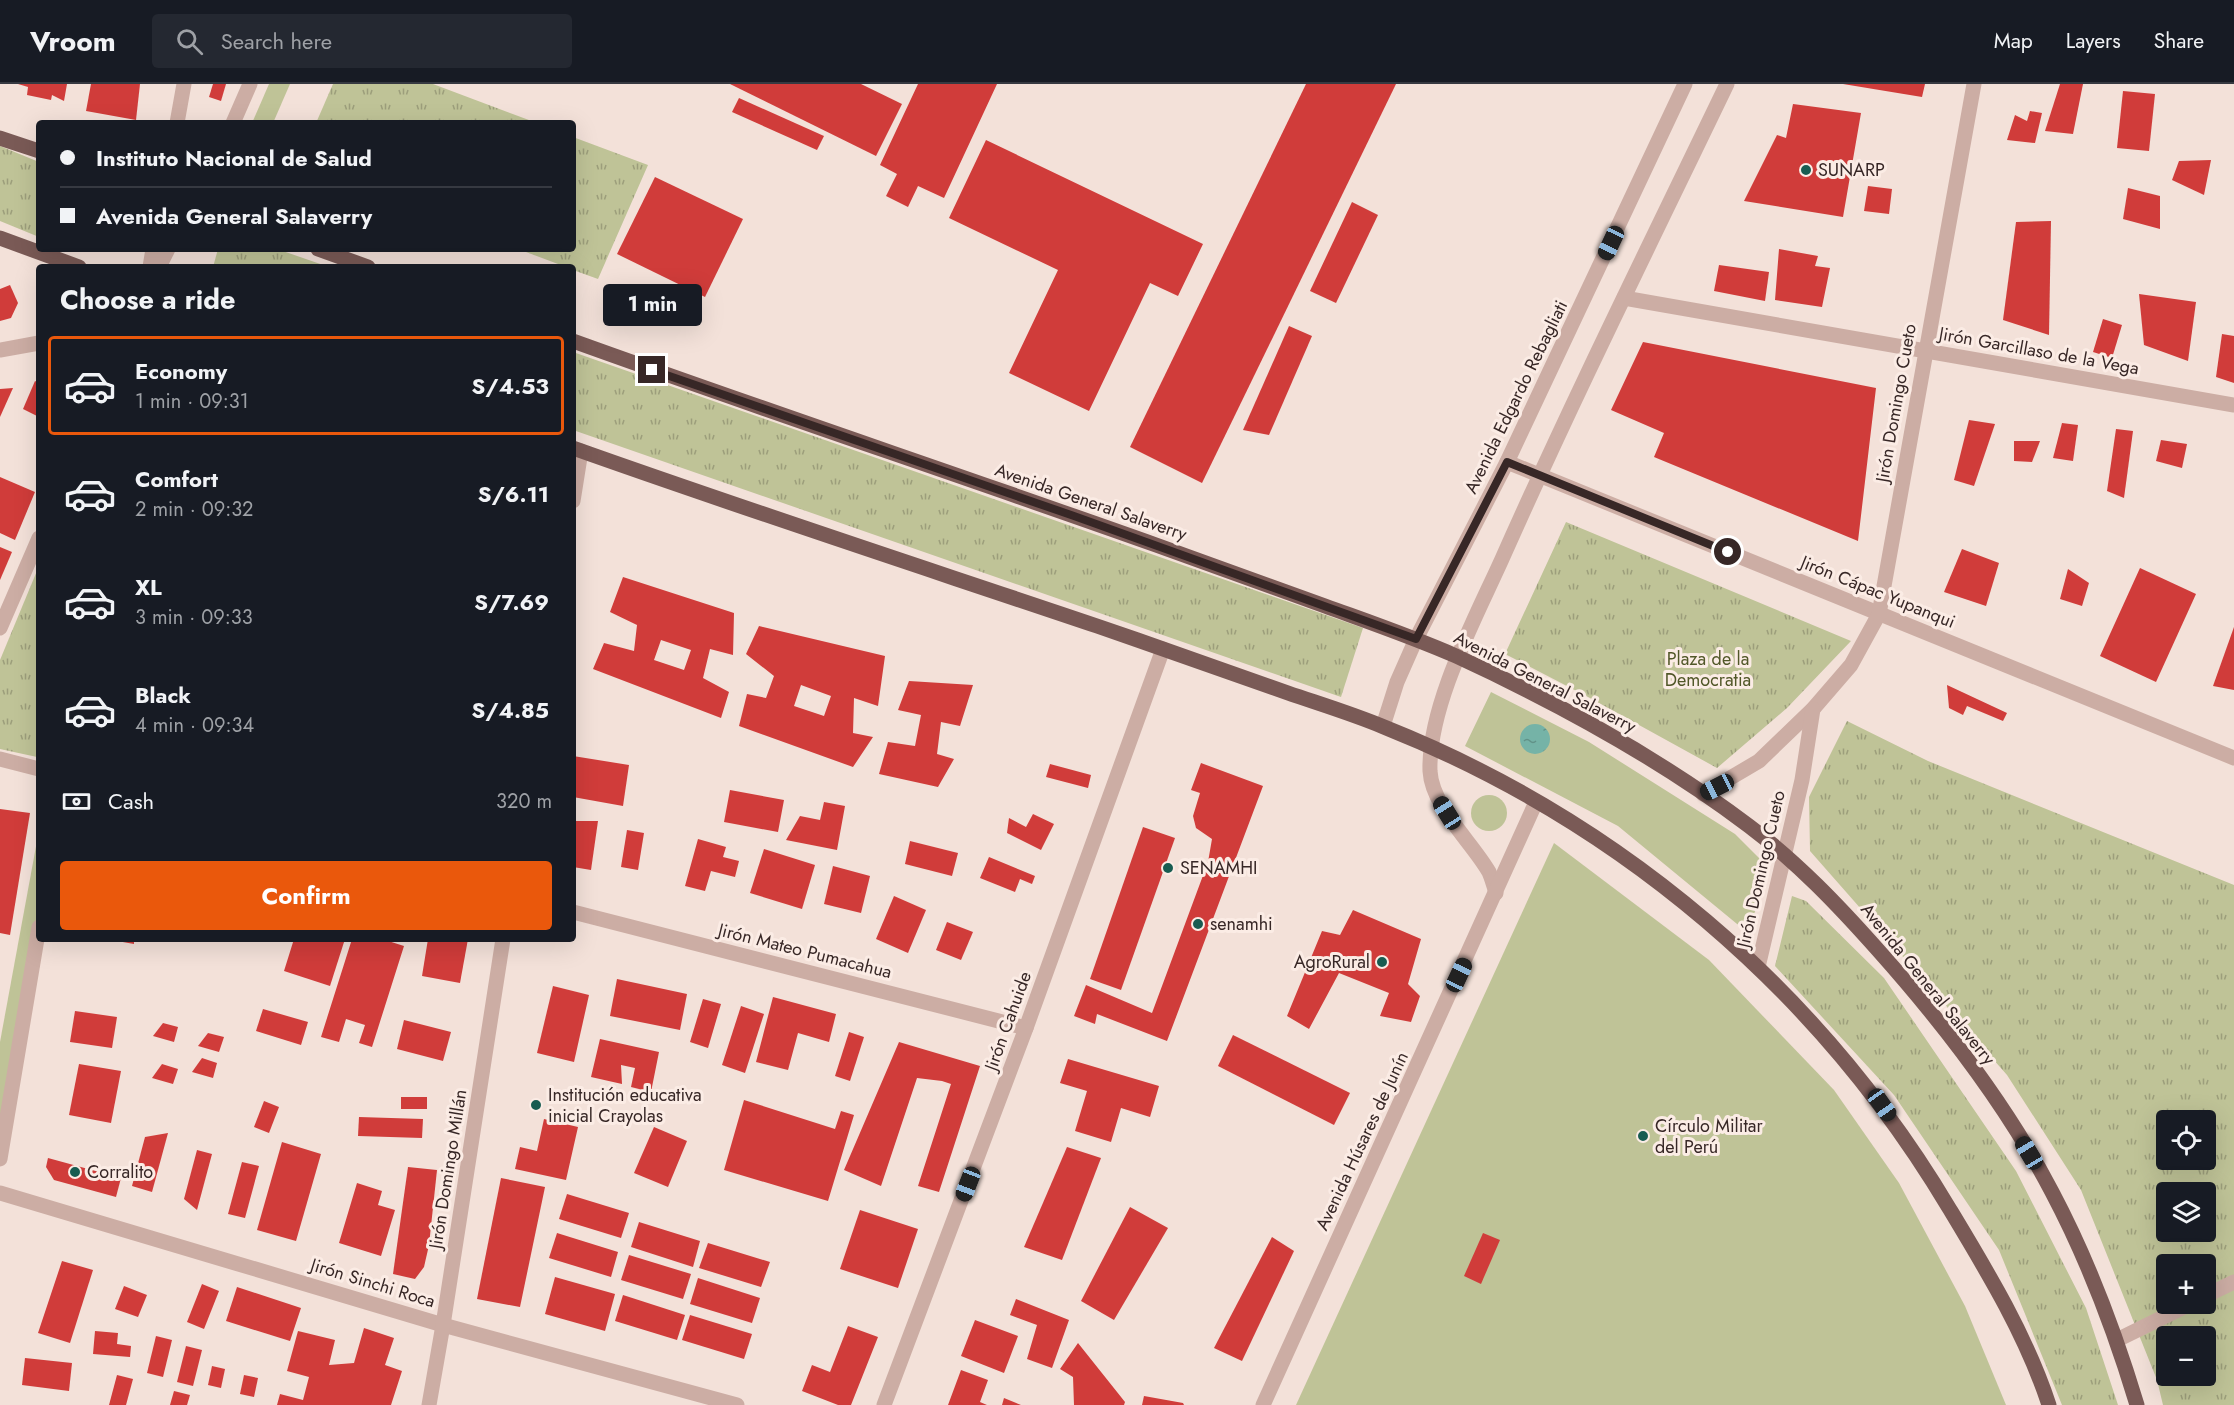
<!DOCTYPE html>
<html lang="en">
<head>
<meta charset="utf-8">
<style>
  :root { --surface:#171b24; --page:#242831; --text:#f1f3f6; --muted:#9ea1a6; --line:#363941; --accent:#ea580c }
  body { margin:0; font-family:Jost,sans-serif; background:var(--page); color:var(--text); height:100vh; display:flex; flex-direction:column; font-size:22px; white-space:nowrap }
  * { box-sizing:border-box; margin:0 }
  p { font-size:20px; color:var(--muted) }
  .icon { flex:none; width:33px; height:33px; fill:none; stroke:currentColor; stroke-width:2; stroke-linecap:round; stroke-linejoin:round }
  .map { position:relative; flex:1; overflow:hidden }
  .drawer { position:absolute; left:36px; top:180px; width:540px; height:678px; display:flex; flex-direction:column; background:var(--surface); border-radius:6px; box-shadow:0 6px 24px #0002 }
  .drawer>* { flex:none }
  .guide { position:absolute; left:36px; top:36px; width:540px; height:132px; border-radius:6px; box-shadow:0 6px 24px #0002; display:grid; align-content:center; height:132px; padding:0 24px; background:var(--surface) }
  .controls { position:absolute; left:2156px; top:1026px; display:grid; gap:12px }
  .controls a { display:grid; place-items:center; width:60px; height:60px; border-radius:6px; background:var(--surface); box-shadow:0 6px 24px #0002; font-size:30px }
  .end { position:absolute; width:27px; height:27px; margin:-14px; border:8px solid #372726; background:#fff; box-shadow:0 0 0 3px #fff }
  .from { border-radius:50% }
  .bubble { position:absolute; height:42px; border-radius:6px; background:var(--surface); box-shadow:0 6px 24px #0002; font-size:20px; font-weight:700; line-height:42px; text-align:center }
  .car { position:absolute; width:18px; height:36px; margin:-18px -9px; border-radius:8px; box-shadow:0 0 4px 2px #0007; background:linear-gradient(#222 24%,#8ab4d8 0 40%,#222 0 76%,#8ab4d8 0 86%,#222 0) }
  .guide b { display:flex; align-items:center; gap:21px; height:57px; font-size:22px }
  .guide b+b { border-top:2px solid var(--line) }
  .guide i { width:15px; height:15px; background:var(--text) }
  ul { padding:0; list-style:none }
  li { display:flex; align-items:center; gap:18px; height:99px; margin:0 12px 9px; padding:0 12px; border:3px solid transparent; border-radius:6px }
  li div { flex:1 }
  li b { display:block; font-size:22px }
  li em { font-style:normal; font-weight:700 }
  li.selected { border-color:var(--accent) }
  li>.icon { width:54px; height:54px; stroke-width:1.5 }
  h2 { padding:0 24px; font-size:27px; line-height:72px }
  .pay { display:flex; align-items:center; gap:15px; height:66px; padding:0 24px; font-size:22px }
  .pay p { margin-inline-start:auto }
  .cta { display:flex; gap:12px; margin-top:auto; padding:12px 24px }
  .cta a { flex:1; height:69px; border-radius:6px; background:var(--accent); color:#fff; font-size:24px; font-weight:700; line-height:69px; text-align:center }
  header { display:flex; align-items:center; gap:36px; box-sizing:border-box; height:84px; padding:0 30px; background:var(--surface); border-bottom:2px solid var(--line) }
  header strong { font-size:28px }
  nav { display:flex; gap:33px; margin-inline-start:auto; font-size:21px }
  .search { width:420px; height:54px; background:var(--page); display:flex; align-items:center; gap:15px; box-sizing:border-box; padding:0 21px; border-radius:6px; color:var(--muted); font-size:22px }
  .map>svg:first-child { display:block }
</style>
</head>
<body>
<header>
<strong>Vroom</strong>
<div class="search"><svg class="icon" aria-label="search" viewBox="0 0 24 24"><circle cx="10" cy="10" r="6"/><path d="M15 15l6 6"/></svg>Search here</div>
<nav><a>Map</a><a>Layers</a><a>Share</a></nav>
</header>
<div class="map">
<svg width="2234" height="1321" viewBox="0 0 2234 1321">
  <defs>
    <pattern id="park-tufts" width="24" height="20" patternUnits="userSpaceOnUse" patternTransform="scale(1.5)"><rect width="24" height="20" fill="#bfc397"/><path d="M3 7l-1-3M5 7V3M7 7l1-3M15 17l-1-3M17 17v-4M19 17l1-3" fill="none" stroke="#9c9e7b"/></pattern>
    <pattern id="water-ripples" width="26" height="14" patternUnits="userSpaceOnUse" patternTransform="scale(1.5)"><rect width="26" height="14" fill="#75b3a7"/><path d="M2 4q2-2 4 0t4 0M15 11q2-2 4 0t4 0" fill="none" stroke="#619288"/></pattern>
  </defs>
  <rect width="100%" height="100%" fill="#f3e1d9"/>
  <g fill="#bfc397">
    <path d="M269,0H290L273,39H252Z"/>
    <path d="M1491,608L1589,658L1735,750L1769,784L1748,849L1618,742L1465,662Z"/>
    <circle cx="1489" cy="729" r="18"/>
    <path d="M39,746V843L0,1075V958Z"/>
    <path d="M1554,759L1709,876L1834,1006L1899,1099L1965,1222L2006,1321H1296Z"/>
  </g>
  <g fill="url(#park-tufts)" fill-rule="evenodd">
    <path d="M333,0H433L537,39H316Z"/>
    <path d="M573,53L648,81L598,195L573,186V183H566L518,165H573Z"/>
    <path d="M0,62L39,78V153L0,137Z"/>
    <path d="M218,165H277L329,183H213Z"/>
    <path d="M573,268L1363,544L1341,613L573,346Z"/>
    <path d="M1566,438L1851,557L1787,624L1717,684L1590,614L1505,570Z"/>
    <path d="M39,482V673H37L0,665V576Z"/>
    <path d="M1847,637L1928,677L2234,801V1321H2163L2157,1296L2081,1106L2007,991L1810,767L1809,713ZM2166,1036H2205V1076H2166ZM2166,1108H2205V1148H2166ZM2166,1180H2205V1220H2166ZM2166,1252H2205V1292H2166Z"/>
    <path d="M1792,812L1806,817L1884,894L2016,1087L2086,1224L2118,1321H2062L1999,1166L1894,1011L1775,882Z"/>
  </g>
  <circle fill="url(#water-ripples)" cx="1535" cy="655" r="15"/>
  <g fill="#d03c3a" fill-rule="evenodd">
    <path d="M18,0H67L64,17L52,11L51,16L27,11L28,3Z"/>
    <path d="M91,0H140L136,36L86,27Z"/>
    <path d="M213,0H226L221,17L209,13Z"/>
    <path d="M730,0H861L902,20L876,72Z"/>
    <path d="M918,0H997L944,114L918,102L908,123L886,112L897,90L880,81Z"/>
    <path d="M1306,0H1396L1202,399L1130,363Z"/>
    <path d="M1843,0H1925L1922,13Z"/>
    <path d="M2060,0H2083L2073,50L2045,47Z"/>
    <path d="M2123,7L2155,10L2149,67L2117,64Z"/>
    <path d="M739,14L824,52L817,66L732,28Z"/>
    <path d="M1793,20L1861,29L1843,133L1744,117L1777,51L1786,54Z"/>
    <path d="M2030,27L2042,29L2035,59L2007,56L2015,31L2027,37Z"/>
    <path d="M986,56L1203,160L1178,212L1150,199L1089,327L1009,289L1058,186L949,134Z"/>
    <path d="M2211,76L2204,111L2172,96L2179,77Z"/>
    <path d="M655,93L743,135L705,213L617,170Z"/>
    <path d="M1868,102L1892,105L1889,130L1864,127Z"/>
    <path d="M2128,104L2160,112V145L2123,135Z"/>
    <path d="M1352,118L1378,131L1336,219L1310,207Z"/>
    <path d="M2051,137L2049,251L2003,236L2016,138Z"/>
    <path d="M1779,165L1818,172L1815,182L1830,184L1822,223L1775,216Z"/>
    <path d="M1719,181L1769,188L1765,217L1714,207Z"/>
    <path d="M10,201L18,219L11,234L0,237V205Z"/>
    <path d="M2139,210L2196,218L2188,277L2144,261Z"/>
    <path d="M2103,235L2122,241L2112,274L2093,268Z"/>
    <path d="M1289,242L1312,252L1269,351L1243,346Z"/>
    <path d="M2222,250L2234,252V299L2216,293Z"/>
    <path d="M1643,258L1876,304L1858,457L1654,373L1664,349L1611,326Z"/>
    <path d="M35,297L39,299V333L23,325Z"/>
    <path d="M13,304L0,333V305Z"/>
    <path d="M1969,336L1995,340L1974,402L1954,396Z"/>
    <path d="M2062,339L2078,341L2073,377L2053,374Z"/>
    <path d="M2116,345L2133,347L2124,414L2107,407Z"/>
    <path d="M2161,356L2187,360L2182,384L2156,377Z"/>
    <path d="M2014,357H2040L2032,378L2014,377Z"/>
    <path d="M0,393L35,408L15,456L0,449Z"/>
    <path d="M0,463L12,468L0,496Z"/>
    <path d="M1962,465L1999,479L1986,522L1944,508Z"/>
    <path d="M2140,484L2196,510L2156,598L2100,572Z"/>
    <path d="M2068,485L2089,499L2082,522L2060,515Z"/>
    <path d="M623,493L734,529L733,571L710,565L703,594L729,608L721,634L593,585L604,559L634,567L637,541L610,528ZM661,556L691,566L684,586L654,576Z"/>
    <path d="M759,542L885,572L878,622L854,614L853,649L873,653L853,683L739,642L747,610L766,614L774,592L746,570ZM801,601L831,612L824,632L794,622Z"/>
    <path d="M2234,543V606L2213,602Z"/>
    <path d="M909,597L973,601L960,642L941,638L937,670L954,675L938,703L879,690L888,658L915,662L921,631L898,626Z"/>
    <path d="M1947,601L2007,629L2003,637L1967,622L1963,631L1949,624Z"/>
    <path d="M573,672L629,681L623,722L573,713Z"/>
    <path d="M1201,679L1263,702L1167,957L1097,930L1095,940L1074,932L1086,901L1152,929L1208,778L1212,755L1196,744L1193,732L1200,709L1191,706Z"/>
    <path d="M1050,680L1091,691L1088,704L1046,693Z"/>
    <path d="M730,706L784,716L778,748L724,738Z"/>
    <path d="M824,718L845,722L837,766L786,756L800,732L820,736Z"/>
    <path d="M0,725L30,729L10,851L0,849Z"/>
    <path d="M1033,730L1054,740L1041,766L1007,749L1009,734L1026,743Z"/>
    <path d="M573,737H598L591,786L573,783Z"/>
    <path d="M1143,743L1175,754L1121,906L1090,895Z"/>
    <path d="M627,746L644,749L638,786L621,783Z"/>
    <path d="M698,755L726,763L723,773L739,777L735,793L711,787L705,807L685,802Z"/>
    <path d="M910,757L958,769L952,792L905,780Z"/>
    <path d="M764,765L815,781L802,825L750,809Z"/>
    <path d="M989,773L1035,792L1032,800L1020,795L1015,808L980,794Z"/>
    <path d="M833,782L870,792L861,829L824,820Z"/>
    <path d="M894,812L926,826L908,869L876,855Z"/>
    <path d="M1353,826L1421,855L1408,900L1420,912L1411,938L1380,932L1389,909L1339,889L1309,945L1287,932L1322,847L1340,851Z"/>
    <path d="M947,838L973,848L961,876L936,866Z"/>
    <path d="M106,855H134V860Z"/>
    <path d="M294,855H345L330,902L284,887Z"/>
    <path d="M352,855H382L404,862L372,963L359,959L365,941L346,935L339,958L321,953Z"/>
    <path d="M428,855H468L460,899L422,892Z"/>
    <path d="M617,895L687,910L680,946L610,932Z"/>
    <path d="M553,902L589,911L574,978L537,969Z"/>
    <path d="M773,913L836,930L829,958L798,949L788,986L756,978Z"/>
    <path d="M703,915L721,920L708,964L690,958Z"/>
    <path d="M741,922L764,930L745,989L722,981Z"/>
    <path d="M263,925L308,938L301,961L256,947Z"/>
    <path d="M75,927L117,933L112,964L70,958Z"/>
    <path d="M404,936L451,948L443,977L397,965Z"/>
    <path d="M163,939L178,943L174,958L153,952Z"/>
    <path d="M849,948L864,953L850,997L835,992Z"/>
    <path d="M208,949L224,953L219,968L198,962Z"/>
    <path d="M1233,951L1350,1009L1334,1041L1218,982Z"/>
    <path d="M600,955L659,968L651,1008L631,1003L635,984L621,981L622,1000L591,993Z"/>
    <path d="M899,958L980,982L939,1108L918,1102L951,1000L942,997L917,994L881,1102L844,1086Z"/>
    <path d="M202,974L217,979L213,994L192,988Z"/>
    <path d="M1068,975L1159,1002L1150,1033L1121,1024L1111,1058L1075,1047L1087,1007L1060,999Z"/>
    <path d="M79,980L121,987L111,1039L69,1031Z"/>
    <path d="M162,980L178,985L173,1000L152,994Z"/>
    <rect x="401" y="1013" width="26" height="12"/>
    <path d="M744,1016L835,1045L841,1027L854,1031L828,1117L724,1086Z"/>
    <path d="M264,1017L279,1023L269,1049L254,1043Z"/>
    <path d="M359,1033L423,1035L422,1054L358,1052Z"/>
    <path d="M544,1035L578,1043L566,1096L515,1085L520,1063L537,1067Z"/>
    <path d="M654,1043L687,1057L668,1103L634,1089Z"/>
    <path d="M168,1049L152,1108L132,1102L145,1053Z"/>
    <path d="M282,1058L321,1070L296,1157L257,1146Z"/>
    <path d="M1067,1063L1101,1074L1062,1176L1024,1163Z"/>
    <path d="M197,1066L212,1070L197,1126L184,1115Z"/>
    <path d="M48,1074L121,1094L116,1113L54,1096L46,1083Z"/>
    <path d="M242,1078L259,1082L245,1134L228,1130Z"/>
    <path d="M408,1083L437,1086L429,1161L424,1183L415,1195L393,1190Z"/>
    <path d="M501,1094L545,1103L520,1223L477,1215Z"/>
    <path d="M357,1099L382,1107L378,1121L395,1126L381,1172L339,1159Z"/>
    <path d="M567,1110L629,1129L621,1154L559,1135Z"/>
    <path d="M1130,1123L1168,1144L1114,1236L1081,1217Z"/>
    <path d="M860,1126L918,1145L898,1204L840,1185Z"/>
    <path d="M639,1138L700,1157L693,1183L631,1163Z"/>
    <path d="M557,1149L618,1168L611,1193L549,1174Z"/>
    <path d="M1483,1149L1500,1156L1481,1200L1464,1192Z"/>
    <path d="M1272,1153L1294,1167L1242,1277L1214,1264Z"/>
    <path d="M708,1159L770,1178L761,1203L699,1184Z"/>
    <path d="M629,1171L691,1190L683,1215L621,1196Z"/>
    <path d="M62,1177L93,1186L70,1259L38,1249Z"/>
    <path d="M555,1193L615,1210L605,1247L545,1230Z"/>
    <path d="M698,1194L760,1214L752,1239L690,1220Z"/>
    <path d="M202,1200L219,1207L204,1245L187,1238Z"/>
    <path d="M124,1202L147,1211L138,1233L115,1225Z"/>
    <path d="M237,1203L301,1224L290,1257L226,1237Z"/>
    <path d="M623,1211L685,1231L677,1256L615,1237Z"/>
    <path d="M1016,1215L1069,1236L1052,1284L1027,1275L1037,1241L1010,1231Z"/>
    <path d="M690,1231L752,1250L744,1275L682,1256Z"/>
    <path d="M975,1236L1018,1252L1004,1289L961,1272Z"/>
    <path d="M848,1242L878,1253L851,1321H838L802,1307L812,1281L830,1288Z"/>
    <path d="M364,1244L394,1254L385,1281L402,1287L391,1321H277L280,1310L303,1316L309,1293L287,1287L298,1247L335,1256L329,1281L354,1279Z"/>
    <path d="M95,1247L118,1249L117,1260L131,1262L130,1273L93,1270Z"/>
    <path d="M156,1252L172,1256L163,1293L147,1289Z"/>
    <path d="M1078,1259L1125,1318L1124,1321H1074L1073,1293L1060,1285Z"/>
    <path d="M186,1262L202,1266L193,1302L177,1298Z"/>
    <path d="M25,1274L72,1279L69,1307L22,1301Z"/>
    <path d="M212,1282L225,1285L221,1304L208,1301Z"/>
    <path d="M961,1286L988,1296L980,1318L987,1321H948Z"/>
    <path d="M117,1291L133,1295L126,1321H109Z"/>
    <path d="M244,1291L258,1294L254,1313L240,1310Z"/>
    <path d="M174,1307L190,1311L187,1321H170Z"/>
    <path d="M1144,1312L1183,1319L1184,1321H1142Z"/>
    <path d="M1004,1314L1021,1321H1002Z"/>
  </g>
  <g fill="none" stroke-linecap="round" stroke-linejoin="round">
    <g stroke="#ccada4" stroke-width="15">
      <path d="M177,39L184,0"/>
      <path d="M233,39L250,0"/>
      <path d="M150,183L153,165"/>
      <path d="M159,183L168,165"/>
      <path d="M1624,214L2234,321"/>
      <path d="M0,266L39,259"/>
      <path d="M1507,378L2234,674"/>
      <path d="M573,417L581,367"/>
      <path d="M0,544L39,454"/>
      <path d="M1383,642L1397,598L1416,555L1507,378L1685,0"/>
      <path d="M0,675L39,685"/>
      <path d="M1703,710L1759,677L1813,625L1851,581L1879,530L1974,0"/>
      <path d="M1496,809C1494,802 1492,795 1489,788C1472,758 1432,723 1430,687C1428,622 1475,535 1502,475C1573,315 1651,158 1727,0"/>
      <path d="M573,828L1026,944"/>
      <path d="M1758,883L1802,696L1813,625"/>
      <path d="M0,1075L39,843"/>
      <path d="M0,1109L443,1241L737,1321"/>
      <path d="M2205,1212L2234,1198"/>
      <path d="M2117,1256L2190,1220"/>
      <path d="M429,1321L443,1241L503,855"/>
      <path d="M884,1321L1026,944L1163,565"/>
      <path d="M1263,1321L1536,718"/>
    </g>
    <g stroke="#7a5a56" stroke-width="15">
      <path d="M0,54L39,67"/>
      <path d="M0,154L79,183"/>
      <path d="M318,165L368,183"/>
      <path d="M573,257C767,327 962,392 1156,461C1213,482 1269,502 1325,522C1369,538 1413,553 1456,572C1558,619 1659,674 1749,742C1797,778 1838,821 1878,866C1944,940 2006,1020 2052,1108C2088,1176 2115,1248 2137,1321"/>
      <path d="M573,364C747,426 922,483 1097,542C1161,564 1225,587 1288,609C1320,620 1353,630 1384,643C1620,737 1819,906 1949,1124C1987,1187 2026,1251 2049,1321"/>
    </g>
  </g>
  <g fill="none" stroke-linecap="round" stroke-linejoin="round">
    <path stroke="#372726" stroke-width="8" d="M652,286L1074,432L1416,555L1507,378L1728,468"/>
  </g>
  <g fill="#185c51" stroke="#fbece5" stroke-width="2">
    <circle cx="1806" cy="86" r="6"/>
    <circle cx="1168" cy="784" r="6"/>
    <circle cx="1198" cy="840" r="6"/>
    <circle cx="1382" cy="878" r="6"/>
    <circle cx="536" cy="1021" r="6"/>
    <circle cx="1643" cy="1052" r="6"/>
    <circle cx="75" cy="1088" r="6"/>
  </g>
  <g text-anchor="middle" dominant-baseline="central" stroke-width="6" stroke-linejoin="round" paint-order="stroke">
    <g font-size="18" fill="#372726" stroke="#fbece5" text-anchor="start">
      <text x="1818" y="86">SUNARP</text>
      <text x="1180" y="784">SENAMHI</text>
      <text x="1210" y="840">senamhi</text>
      <text x="1370" y="878" text-anchor="end">AgroRural</text>
      <text x="548" y="1011">Institución educativa<tspan x="548" dy="21">inicial Crayolas</tspan></text>
      <text x="1655" y="1042">Círculo Militar<tspan x="1655" dy="21">del Perú</tspan></text>
      <text x="87" y="1088">Corralito</text>
    </g>
    <g font-size="18" fill="#372726" stroke="#fbece5">
      <text transform="translate(2039 267) rotate(10)">Jirón Garcillaso de la Vega</text>
      <text transform="translate(1516 313) rotate(-64)">Avenida Edgardo Rebagliati</text>
      <text transform="translate(1896 319) rotate(-80)">Jirón Domingo Cueto</text>
      <text transform="translate(1091 418) rotate(19)">Avenida General Salaverry</text>
      <text transform="translate(1878 508) rotate(22)">Jirón Cápac Yupanqui</text>
      <text transform="translate(1545 598) rotate(27)">Avenida General Salaverry</text>
      <text transform="translate(1761 785) rotate(-77)">Jirón Domingo Cueto</text>
      <text transform="translate(805 867) rotate(14)">Jirón Mateo Pumacahua</text>
      <text transform="translate(1928 900) rotate(51)">Avenida General Salaverry</text>
      <text transform="translate(1008 937) rotate(-70)">Jirón Cahuide</text>
      <text transform="translate(1362 1057) rotate(-65)">Avenida Húsares de Junín</text>
      <text transform="translate(448 1085) rotate(-81)">Jirón Domingo Millán</text>
      <text transform="translate(373 1199) rotate(17)">Jirón Sinchi Roca</text>
    </g>
    <g font-size="18" fill="#515728" stroke="#fbece5">
      <text x="1708" y="575">Plaza de la<tspan x="1708" dy="21">Democratia</tspan></text>
    </g>
  </g>
</svg>
<div class="controls">
<a><svg class="icon" aria-label="locate" viewBox="0 0 24 24"><circle cx="12" cy="12" r="6"/><path d="M12 2v4M12 18v4M2 12h4M18 12h4"/></svg></a>
<a><svg class="icon" aria-label="layers" viewBox="0 0 24 24"><path d="M12 4l9 5-9 5-9-5zM3 14l9 5 9-5"/></svg></a>
<a>+</a>
<a>−</a>
</div>
<i class="end from" style="left:1728px;top:468px"></i>
<i class="end" style="left:652px;top:286px"></i>
<div class="bubble" style="left:603px;top:200px;width:99px">1 min</div>
<i class="car" style="left:1611px;top:159px;rotate:205deg"></i>
<i class="car" style="left:1717px;top:703px;rotate:243deg"></i>
<i class="car" style="left:1447px;top:729px;rotate:328deg"></i>
<i class="car" style="left:1459px;top:891px;rotate:25deg"></i>
<i class="car" style="left:1882px;top:1021px;rotate:145deg"></i>
<i class="car" style="left:2029px;top:1069px;rotate:329deg"></i>
<i class="car" style="left:968px;top:1100px;rotate:201deg"></i>
<div class="guide">
<b><i class="from"></i>Instituto Nacional de Salud</b>
<b><i></i>Avenida General Salaverry</b>
</div>
<section class="drawer">
<h2>Choose a ride</h2>
<ul>
<li class="selected"><svg class="icon" aria-label="car" viewBox="0 0 24 24"><path d="M5 17H2v-5l4-1 3-4h7l3 4 3 1v5h-3M9 17h6M6 11h13"/><circle cx="7" cy="17" r="2"/><circle cx="17" cy="17" r="2"/></svg><div><b>Economy</b><p>1 min · 09:31</p></div><em>S/4.53</em></li>
<li><svg class="icon" aria-label="car" viewBox="0 0 24 24"><path d="M5 17H2v-5l4-1 3-4h7l3 4 3 1v5h-3M9 17h6M6 11h13"/><circle cx="7" cy="17" r="2"/><circle cx="17" cy="17" r="2"/></svg><div><b>Comfort</b><p>2 min · 09:32</p></div><em>S/6.11</em></li>
<li><svg class="icon" aria-label="car" viewBox="0 0 24 24"><path d="M5 17H2v-5l4-1 3-4h7l3 4 3 1v5h-3M9 17h6M6 11h13"/><circle cx="7" cy="17" r="2"/><circle cx="17" cy="17" r="2"/></svg><div><b>XL</b><p>3 min · 09:33</p></div><em>S/7.69</em></li>
<li><svg class="icon" aria-label="car" viewBox="0 0 24 24"><path d="M5 17H2v-5l4-1 3-4h7l3 4 3 1v5h-3M9 17h6M6 11h13"/><circle cx="7" cy="17" r="2"/><circle cx="17" cy="17" r="2"/></svg><div><b>Black</b><p>4 min · 09:34</p></div><em>S/4.85</em></li>
</ul>
<div class="pay"><svg class="icon" aria-label="cash" viewBox="0 0 24 24"><path d="M3 7h18v10H3z"/><circle cx="12" cy="12" r="2"/></svg>Cash<p>320 m</p></div>
<div class="cta"><a>Confirm</a></div>
</section>
</div>
</body>
</html>
